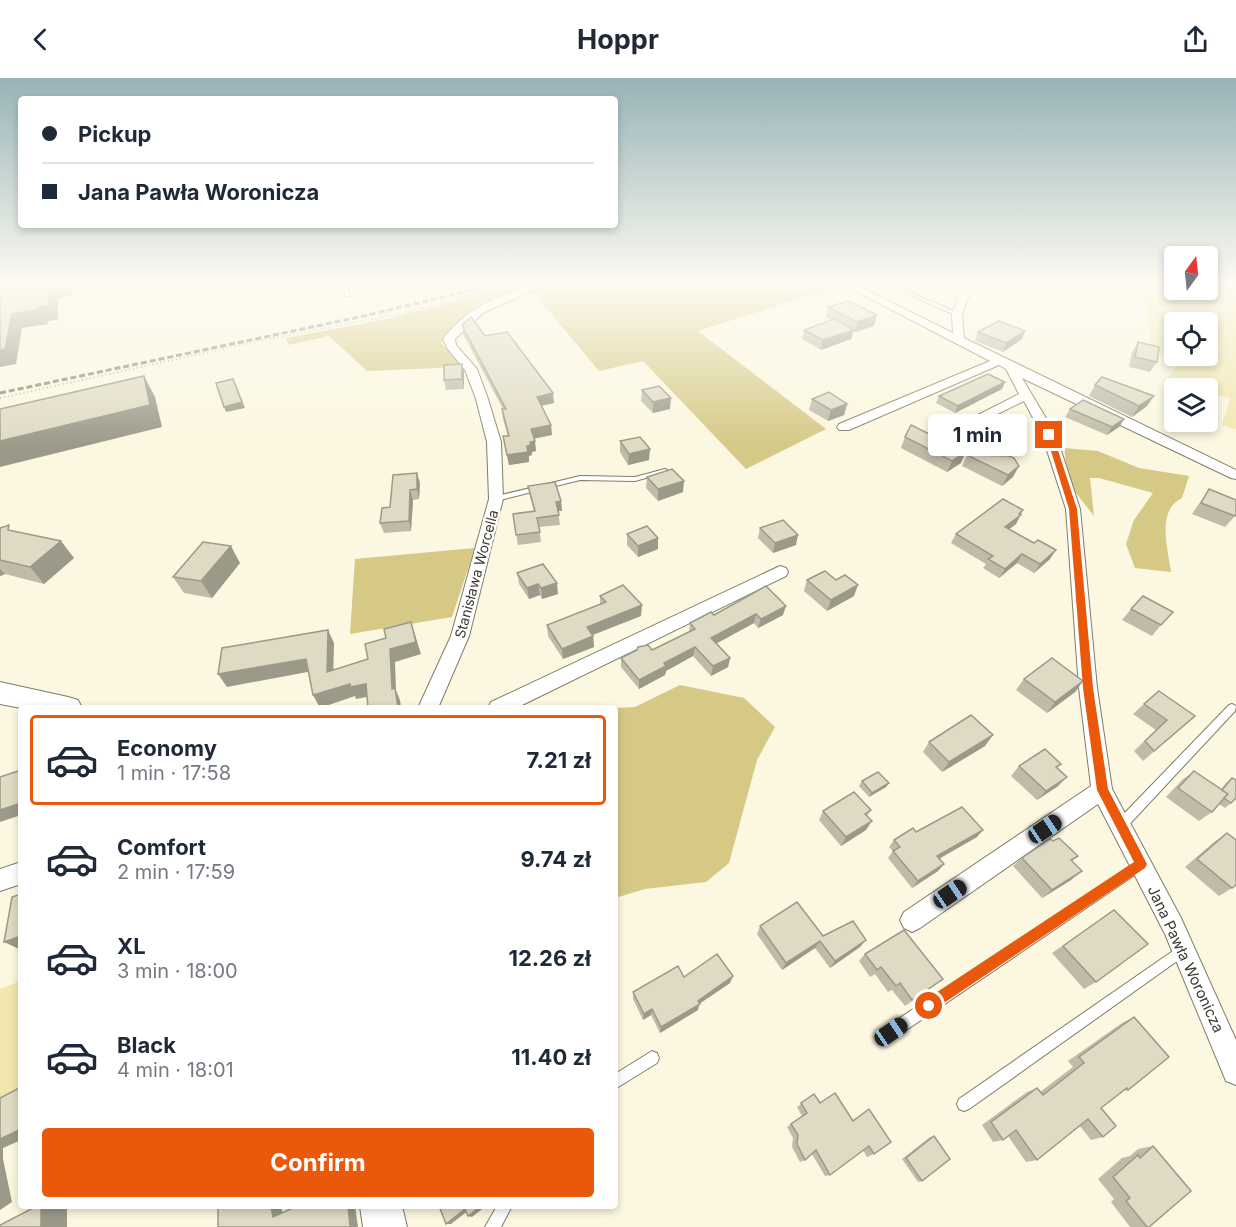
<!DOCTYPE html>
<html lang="en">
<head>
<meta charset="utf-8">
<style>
  :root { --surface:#fff; --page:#f2f2f3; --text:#1f2937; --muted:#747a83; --line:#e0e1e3; --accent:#ea580c }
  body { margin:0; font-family:Inter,sans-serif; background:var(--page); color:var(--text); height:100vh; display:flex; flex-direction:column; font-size:22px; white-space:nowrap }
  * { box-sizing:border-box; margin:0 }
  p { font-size:20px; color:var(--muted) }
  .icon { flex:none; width:33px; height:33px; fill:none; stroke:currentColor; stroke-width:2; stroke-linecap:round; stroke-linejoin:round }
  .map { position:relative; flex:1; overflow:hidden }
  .panel { position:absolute; left:18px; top:627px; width:600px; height:504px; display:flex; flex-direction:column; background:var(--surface); border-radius:6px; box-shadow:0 3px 9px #0003 }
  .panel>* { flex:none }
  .hud { position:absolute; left:18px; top:18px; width:600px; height:132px; border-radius:6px; box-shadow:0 3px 9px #0003; display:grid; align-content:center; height:132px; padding:0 24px; background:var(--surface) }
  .needle { width:39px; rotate:15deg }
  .fabs { position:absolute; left:1164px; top:168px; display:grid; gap:12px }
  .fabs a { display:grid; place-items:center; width:54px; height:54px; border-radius:6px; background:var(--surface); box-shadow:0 3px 9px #0003; font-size:30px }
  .end { position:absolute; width:27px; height:27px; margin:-14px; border:8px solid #ea580c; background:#fff; box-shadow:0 0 0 3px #fff }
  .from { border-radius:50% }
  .bubble { position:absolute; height:42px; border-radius:6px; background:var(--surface); box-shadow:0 3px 9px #0003; font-size:20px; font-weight:700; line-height:42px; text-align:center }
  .car { position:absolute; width:18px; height:36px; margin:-18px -9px; border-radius:8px; box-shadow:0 0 4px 2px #0007; background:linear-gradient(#222 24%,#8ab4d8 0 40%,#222 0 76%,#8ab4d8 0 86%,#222 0) }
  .hud b { display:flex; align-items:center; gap:21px; height:57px; font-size:22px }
  .hud b+b { border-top:2px solid var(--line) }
  .hud i { width:15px; height:15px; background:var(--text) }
  ul { padding:10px 0 0; list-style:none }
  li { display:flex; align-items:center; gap:18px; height:90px; margin:0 12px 9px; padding:0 12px; border:3px solid transparent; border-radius:6px }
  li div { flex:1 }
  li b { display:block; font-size:22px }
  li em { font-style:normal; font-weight:700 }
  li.current { border-color:var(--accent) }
  li>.icon { width:54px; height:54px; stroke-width:1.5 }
  .primary-button { display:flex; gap:12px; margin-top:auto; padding:12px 24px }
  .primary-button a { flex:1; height:69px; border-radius:6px; background:var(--accent); color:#fff; font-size:24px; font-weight:700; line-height:69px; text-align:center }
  header { display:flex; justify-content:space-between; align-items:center; height:78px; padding:0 24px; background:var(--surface); font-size:27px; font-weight:700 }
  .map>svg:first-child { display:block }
</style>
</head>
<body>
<header><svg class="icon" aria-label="back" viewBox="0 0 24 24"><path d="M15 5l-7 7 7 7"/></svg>Hoppr<svg class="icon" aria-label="share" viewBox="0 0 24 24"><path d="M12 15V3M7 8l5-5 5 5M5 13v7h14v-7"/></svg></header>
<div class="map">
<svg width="1236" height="1149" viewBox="0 0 1236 1149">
  <rect width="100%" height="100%" fill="#fbf7e0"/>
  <g fill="#f1e7ad" fill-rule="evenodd">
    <path d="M1071,207H1174V212H1208V207H1236V351L1222,347L1230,320L1208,315V310H1187L1164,305L1182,282L1152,275L1146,223ZM1174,244H1208V278H1174Z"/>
    <path d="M21,903V1009L0,1019V911Z"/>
  </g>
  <g fill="#d5c985">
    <path d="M517,207H528L476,227L441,265L461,289L367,293L329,258L289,267L286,260L387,241Z"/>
    <path d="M551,207H833L843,211L811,217L698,253L826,351L746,391L643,283L599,293L532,213Z"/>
    <path d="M1064,370L1098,373L1139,390L1189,398L1182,420C1156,432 1168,471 1171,494L1135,490L1126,466L1134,442L1153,415L1099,400H1090L1094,438L1069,406Z"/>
    <path d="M475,470L452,539L350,556L355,481Z"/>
    <path d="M680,607L744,620L775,649L757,682L729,785L706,804L645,811L615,820V630L635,629Z"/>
  </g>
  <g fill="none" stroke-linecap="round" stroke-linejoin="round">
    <g stroke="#807c67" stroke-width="2">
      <g id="lane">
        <path d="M342,207H346L350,218H346Z"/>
        <path d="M887,207H894L960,236L955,237Z"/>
        <path d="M665,391L667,392V394L635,403L580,402L496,423L492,421L493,419L580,398L635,399Z"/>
        <path d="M1232,626L1236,628L1235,633L1125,751L1121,752L1117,751L1116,747L1117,743L1229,627Z"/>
        <path d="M1141,781L1145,782L1147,786L1145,790L896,959L891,961L886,959L884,954L886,949Z"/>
        <path d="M1183,866L1187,868L1189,872L1187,876L969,1031L964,1033L959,1031L957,1026L959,1021Z"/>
        <path d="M652,973L657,975L659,980L657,985L615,1011V996Z"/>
        <path d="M497,1128H512L501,1149H485Z"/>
      </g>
    </g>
    <g stroke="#807c67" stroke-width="2">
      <g id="street">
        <path d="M531,207H545L483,235L455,261L456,267L477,291L488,321L501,364L503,421L469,558L438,630H418L451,558L489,421L487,364L476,321L465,292L447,270L443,261C466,231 496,218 531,207Z"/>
        <path d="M844,207H856L953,255L952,236L963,207H973L962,236L964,260L1236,392V401L1231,400L1022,300L1056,357L1080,431L1097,610L1112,711L1181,840L1236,962V1007L1226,1003L1165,856L1098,726L920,850L912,854L904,850L900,842L904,834L1091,708L1079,610L1066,431L1042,357L1024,323L979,345H969L968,342L1019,316L1006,291L999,287L849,352H839L837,349L839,346L990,283Z"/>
        <path d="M780,488L786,490L788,494L786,498L516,630H488L491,624Z"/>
        <path d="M21,784V806L0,813V791Z"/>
      </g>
    </g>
    <g stroke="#807c67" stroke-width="2">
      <g id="secondary">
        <path d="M0,604L68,619L78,622L82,630H21L0,626Z"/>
        <path d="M360,1128H402L407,1149H363Z"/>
      </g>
    </g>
    <path stroke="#b2af9d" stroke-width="2" stroke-dasharray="1 3" stroke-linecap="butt" d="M0,320L259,263L399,236L485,214"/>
    <use href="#lane" fill="#fff" fill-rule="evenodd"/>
    <use href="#street" fill="#fff" fill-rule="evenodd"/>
    <use href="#secondary" fill="#fff" fill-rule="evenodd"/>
    <path stroke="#868375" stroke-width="3" stroke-dasharray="6 3" stroke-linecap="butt" d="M0,315L364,238L493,207"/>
  </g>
  <g fill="#bfbba8">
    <path d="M828,229L874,248L855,254H853L851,261L821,272L802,261L804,252L832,242L826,239Z"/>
    <path d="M462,247L485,258L554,325L542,328L551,347L552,357L534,360L536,373L532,374V377L529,378V384L509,387L503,358H508L503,341L502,331H503L463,256Z"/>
    <path d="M1025,253L1022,261L1003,274L975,263L978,254Z"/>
    <path d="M1138,264L1157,284L1150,294L1129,289L1132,274Z"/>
    <path d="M462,286L464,295V311L446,312L444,302Z"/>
    <path d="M1005,304L1002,311L955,335L936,325L939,318Z"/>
    <path d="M1095,307L1147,328L1132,339L1089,318Z"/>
    <path d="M642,312L670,331L653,335L641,323Z"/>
    <path d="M812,321L847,326L844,337L828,343L809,332Z"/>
    <path d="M1070,331L1124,341L1119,349L1107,357L1065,339Z"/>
    <path d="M905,359L961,385L947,394L901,370Z"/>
    <path d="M620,363L649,382L628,387L620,374Z"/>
    <path d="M967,377L1013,399L1002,408L962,388Z"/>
    <path d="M647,399L683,414L658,423L646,410Z"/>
    <path d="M420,405L419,421L413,422L411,453L384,455L380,445L390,429Z"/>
    <path d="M528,408L561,423L562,433H558L560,447L539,449L541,464L518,467L513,436L534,433L530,418Z"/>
    <path d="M1209,411L1235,438L1225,449L1192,436Z"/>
    <path d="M1023,432L1016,446L1009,451L1050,481L1034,495L1017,485L999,500L983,490L986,486L951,465L956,456Z"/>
    <path d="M0,450L13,453L74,480L44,506L5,496L0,498Z"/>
    <path d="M760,450L796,467L773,475L758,460Z"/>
    <path d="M627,456L658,460V471L638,479L627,467Z"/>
    <path d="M240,485L212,520L184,515L173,499Z"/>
    <path d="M517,495L558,516L542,521L540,517L529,521L519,506Z"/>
    <path d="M807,502H836L854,518L827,533L804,513Z"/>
    <path d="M766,508L783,537L758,550L754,545L717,565L730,580L728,589L711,598L693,578L666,593L665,597L639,611L621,589V580L652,572L689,554L690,545L714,537Z"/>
    <path d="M600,518L641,538L593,557L594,569L563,581L548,558L547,547L600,526Z"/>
    <path d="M1131,531L1161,547L1152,558L1122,542Z"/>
    <path d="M1024,601L1083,603L1075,614L1047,635L1016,612Z"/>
    <path d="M1144,626L1195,638L1143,683L1134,673L1156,652L1133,636Z"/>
    <path d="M929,664L985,668L942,694L923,674Z"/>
    <path d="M1061,686L1057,690L1058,708L1037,722L1011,698L1019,688Z"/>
    <path d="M1194,693L1221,711L1226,705L1232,700L1231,725L1225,730L1219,726L1212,734L1199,743L1166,719L1182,702Z"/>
    <path d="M862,703L889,705L886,709L869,719L859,708Z"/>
    <path d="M871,732L867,738L866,752L841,768L819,742L823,733Z"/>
    <path d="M916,754L977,759L939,781L944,786L938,793L912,810L888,780L893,773L889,769L894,762Z"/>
    <path d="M1227,755L1235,762L1236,760V807L1232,810L1219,818L1185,789L1214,764Z"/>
    <path d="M1053,763L1078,778L1072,783L1071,802L1042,820L1013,788L1022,780Z"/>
    <path d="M1114,832L1096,904L1084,911L1052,875Z"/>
    <path d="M760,848L823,858L860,869L830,890L815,870L782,892L757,856Z"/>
    <path d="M865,876L934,908L905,928L892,912L888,914L875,896L870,899L859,883Z"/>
    <path d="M684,899L730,905L699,926L698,932L660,955L651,937L643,942L633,921V914Z"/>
    <path d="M1134,939L1128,1012L1123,1013L1101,1030L1103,1059L1091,1062L1080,1048L1037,1082L1026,1084L1008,1058L1003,1062L993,1064L982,1047L1027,1014L1037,1010L1040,1014L1073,989L1068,983L1122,945Z"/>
    <path d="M814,1016L820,1025L853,1042L869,1031L874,1076L867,1079L863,1072L830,1097L825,1098L812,1076L805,1082L800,1084L792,1069L793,1060L787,1049L802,1038L797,1029Z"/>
    <path d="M934,1058L922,1103L918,1104L902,1081L930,1059Z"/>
    <path d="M1153,1068L1149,1149H1130L1111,1124L1114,1121L1098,1101L1122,1080L1130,1078L1138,1071Z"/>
  </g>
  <g fill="#9b9988">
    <path d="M50,207H72L73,217L58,220V242L48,243V246L22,250L16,286L0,289V272L12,236L39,229Z"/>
    <path d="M877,237L874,248L855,254L857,244Z"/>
    <path d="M854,252L851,261L821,272L823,262Z"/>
    <path d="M1025,253L1022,261L1003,274L1006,265Z"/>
    <path d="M462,286L464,295V311L462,301Z"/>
    <path d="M144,298L155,319L162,349L0,389V363Z"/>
    <path d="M233,301L245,330L226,334L224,329Z"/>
    <path d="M1005,304L1002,311L955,335L958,328Z"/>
    <path d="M553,315L554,325L538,328L537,319Z"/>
    <path d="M1154,318L1147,328L1132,339L1139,328Z"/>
    <path d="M671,320L670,331L653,335V324Z"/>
    <path d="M847,326L844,337L828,343L831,332Z"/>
    <path d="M1124,341L1119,349L1107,357L1112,349Z"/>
    <path d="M551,347L552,357L532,361L531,351Z"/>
    <path d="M535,363L536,373L532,374V377L529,378V384L509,387L507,377L527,368L530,364Z"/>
    <path d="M650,371L649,382L628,387L629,376Z"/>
    <path d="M966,374L961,385L947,394L952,383Z"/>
    <path d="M1019,388L1013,399L1002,408L1008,397Z"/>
    <path d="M417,395L420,405L419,421L417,411Z"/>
    <path d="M684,403L683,414L658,423V411Z"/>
    <path d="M410,412L413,422L411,453L409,443Z"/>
    <path d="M561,423L562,433H557L556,424Z"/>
    <path d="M1023,432L1016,446L1000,458L1005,449Z"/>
    <path d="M798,457L796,467L773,475L775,465Z"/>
    <path d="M658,460V471L638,479V468Z"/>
    <path d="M61,463L74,480L44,506L30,489Z"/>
    <path d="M231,468L240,485L212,520L201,503Z"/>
    <path d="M1056,472L1050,481L1034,495L1040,486Z"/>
    <path d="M1022,476L1017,485L999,500L1005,491Z"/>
    <path d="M0,491L5,496L0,498Z"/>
    <path d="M557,505L558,516L542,521L541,510Z"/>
    <path d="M538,506L540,517L529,521L527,510Z"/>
    <path d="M858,507L854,518L827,533L831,522Z"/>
    <path d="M642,527L641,538L587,559V549Z"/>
    <path d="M786,528L783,537L758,550L761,541Z"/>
    <path d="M756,536L754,545L710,569L711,560Z"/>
    <path d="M411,544L421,576L395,584L396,612L400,622L401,630H398L392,611L390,571Z"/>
    <path d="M328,552L334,565L333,607L327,594Z"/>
    <path d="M593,558L594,569L563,581L562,571Z"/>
    <path d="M695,569L693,578L666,593L665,597L639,611V602L664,585Z"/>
    <path d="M730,580L728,589L711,598L713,588Z"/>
    <path d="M306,581L313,593L227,609L218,596Z"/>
    <path d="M1083,603L1075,614L1047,635L1055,624Z"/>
    <path d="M350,606H366L372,618L356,621L355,618L320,630L313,617Z"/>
    <path d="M993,657L985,668L942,694L949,684Z"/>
    <path d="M1067,699L1058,708L1037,722L1046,713Z"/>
    <path d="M889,705L886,709L869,719L872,715Z"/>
    <path d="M21,725V737L0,744V732Z"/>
    <path d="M872,743L866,752L841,768L846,759Z"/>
    <path d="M983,752L977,759L931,785L937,778Z"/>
    <path d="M944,786L938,793L912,810L918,803Z"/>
    <path d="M1082,793L1071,802L1042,820L1052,812Z"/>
    <path d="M21,858V870L19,871L4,864Z"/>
    <path d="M866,862L860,869L830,890L835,883Z"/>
    <path d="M820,863L815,870L782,892L786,885Z"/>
    <path d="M733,898L730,905L699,926L698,932L660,955L661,949Z"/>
    <path d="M652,931L651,937L643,942L644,936Z"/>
    <path d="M21,1051V1062L3,1070V1081L12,1124L0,1132V1061Z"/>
    <rect x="41" y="1128" width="26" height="21"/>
    <path d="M271,1128H281L283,1139H273Z"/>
    <path d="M348,1128H355L358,1149H350Z"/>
    <path d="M481,1128H486L472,1139L468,1138Z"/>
    <path d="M465,1131L469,1132L451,1146H446Z"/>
  </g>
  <g fill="#dedac3" stroke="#9b9988" stroke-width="1.5">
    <path d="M3,207H50L49,227L39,229V231L12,236L5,271L0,272V212H2Z"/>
    <path d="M848,223L877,237L857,244L828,229Z"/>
    <path d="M471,239L485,258L507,254L553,315L537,319L551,347L531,351L535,363L530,364L531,367L527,368L528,374L507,377L503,358H509L502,331H506L462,247Z"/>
    <path d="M834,241L854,252L823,262L804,252Z"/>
    <path d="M999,243L1025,253L1006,265L978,254Z"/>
    <path d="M1138,264L1159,269L1157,284L1135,279Z"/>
    <path d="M462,286V301L444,302V287Z"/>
    <path d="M988,296L1005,304L958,328L939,318Z"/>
    <path d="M144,298L150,327L0,363V331Z"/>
    <path d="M1102,299L1154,318L1139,328L1095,307Z"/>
    <path d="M233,301L242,324L224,329L216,305Z"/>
    <path d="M659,308L671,320L653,324L642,312Z"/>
    <path d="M829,314L847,326L831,332L812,321Z"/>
    <path d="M1083,322L1124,341L1112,349L1070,331Z"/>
    <path d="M911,347L966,374L952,383L905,359Z"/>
    <path d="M640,359L650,371L629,376L620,363Z"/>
    <path d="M967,377L1009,378L1014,380L1019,388L1008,397Z"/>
    <path d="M672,391L684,403L658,411L647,399Z"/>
    <path d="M417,395V411L410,412L409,443L380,445L382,430L390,429L393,397Z"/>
    <path d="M555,404L561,423L556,424L559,437L537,440L540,454L516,457L513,436L535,433L528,408Z"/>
    <path d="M1209,411L1236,422V436L1235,438L1201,425Z"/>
    <path d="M1003,421L1023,432L1019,436L1021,437L1005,449L1034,465L1038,462L1056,472L1040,486L1022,476L1005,491L988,481L993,478L956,456Z"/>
    <path d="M783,442L798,457L775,465L760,450Z"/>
    <path d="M9,447L8,452L61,463L30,489L0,482V450Z"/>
    <path d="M647,448L658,460L638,468L627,456Z"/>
    <path d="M203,464L231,468L201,503L173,499Z"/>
    <path d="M543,486L557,505L541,510L538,506L527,510L517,495Z"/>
    <path d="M825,493L836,502L845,497L858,507L831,522L807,502Z"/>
    <path d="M623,507L642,527L587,549L593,558L562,571L547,547L606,524L600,518Z"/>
    <path d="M766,508L786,528L761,541L756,536L711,560L730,580L713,588L695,569L664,585L666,588L639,602L621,580L637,572L638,569L648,567L652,572L695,551L690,545L711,534L714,537Z"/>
    <path d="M1143,518L1173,534L1161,547L1131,531Z"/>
    <path d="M411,544L416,564L390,571L392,611L395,610L398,630H368L366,606L350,609V606L313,617L306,581L218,596L222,570L328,552L327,594L368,581L365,566L386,560L384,551Z"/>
    <path d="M1052,580L1083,603L1055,624L1024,601Z"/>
    <path d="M1159,613L1195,638L1154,673L1145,663L1167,642L1144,626Z"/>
    <path d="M971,637L993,657L949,684L929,664Z"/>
    <path d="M1045,671L1061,686L1056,689L1067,699L1046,713L1019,688Z"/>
    <path d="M21,692V725L0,732V699Z"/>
    <path d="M1194,693L1228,716L1212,734L1178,710Z"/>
    <path d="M878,694L889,705L872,715L862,703Z"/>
    <path d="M1232,700L1236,702V720L1231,725L1224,720L1228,716L1222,712Z"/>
    <path d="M854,714L871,732L865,736L872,743L846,759L823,733Z"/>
    <path d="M962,729L983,752L937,778L944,786L918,803L893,773L900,769L894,762L913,750L916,754Z"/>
    <path d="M1227,755L1236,762V807L1232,810L1197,781Z"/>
    <path d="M1059,760L1078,778L1071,782L1082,793L1052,812L1022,780L1050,761L1053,763Z"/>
    <path d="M21,816V858L4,864L12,819Z"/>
    <path d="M797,824L823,858L853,843L866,862L835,883L820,863L786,885L760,848Z"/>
    <path d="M1114,832L1148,866L1096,904L1063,868Z"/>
    <path d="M904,852L943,901L912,922L900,905L896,908L881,889L877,892L865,876Z"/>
    <path d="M717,876L733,898L698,923L700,926L661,949L652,931L644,936L633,914L678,888L684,899Z"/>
    <path d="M1134,939L1169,979L1128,1012L1127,1010L1101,1030L1116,1048L1103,1059L1088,1041L1037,1082L1016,1052L1003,1062L991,1044L1037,1010L1043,1017L1084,985L1079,979Z"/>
    <path d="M21,1009V1051L0,1061V1020Z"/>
    <path d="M835,1015L853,1043L869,1031L891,1064L874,1076L869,1068L830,1097L816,1072L805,1082L797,1066L798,1057L791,1046L807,1035L801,1025L814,1016L820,1025Z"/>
    <path d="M934,1058L950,1081L922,1103L906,1080Z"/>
    <path d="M1153,1068L1191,1113L1149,1149H1147L1126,1123L1130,1120L1113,1099L1138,1077L1140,1080Z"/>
    <path d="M37,1128H41V1149H0V1147Z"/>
    <path d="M218,1128H271L273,1139L297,1128H348L350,1149H218Z"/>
    <path d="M439,1128H481L468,1138L465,1131L446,1146Z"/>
  </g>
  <linearGradient id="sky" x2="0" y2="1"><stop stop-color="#97b3b7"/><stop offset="0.56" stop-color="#fdfbf1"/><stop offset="1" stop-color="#fdfbf1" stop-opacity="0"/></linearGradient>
  <rect width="1236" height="368" fill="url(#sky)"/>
  <path fill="#ea580c" d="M1049,355L1053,357L1077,431L1093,610L1108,711L1147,786L1145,790L929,935L924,933L922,928L924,923L1134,784L1097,712L1083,610L1069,431L1046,357Z"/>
  <g text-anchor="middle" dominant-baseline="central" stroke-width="5" stroke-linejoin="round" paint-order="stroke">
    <g font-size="14" fill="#3b3930" stroke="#fff">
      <text transform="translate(476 496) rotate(-75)">Stanisława Worcella</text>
    </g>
    <g font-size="15" fill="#3b3930" stroke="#fff">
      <text transform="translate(1186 881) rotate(65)">Jana Pawła Woronicza</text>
    </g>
  </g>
</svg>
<div class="fabs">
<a><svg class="needle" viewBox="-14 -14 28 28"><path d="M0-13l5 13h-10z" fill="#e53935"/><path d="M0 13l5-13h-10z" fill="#747a83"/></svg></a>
<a><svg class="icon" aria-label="locate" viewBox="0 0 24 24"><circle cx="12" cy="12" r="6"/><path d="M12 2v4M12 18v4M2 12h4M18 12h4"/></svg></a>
<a><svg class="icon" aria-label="layers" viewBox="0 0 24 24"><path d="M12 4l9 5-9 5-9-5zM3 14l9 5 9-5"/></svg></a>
</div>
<i class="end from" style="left:929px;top:928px"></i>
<i class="end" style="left:1049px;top:357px"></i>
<div class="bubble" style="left:928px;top:336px;width:99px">1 min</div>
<i class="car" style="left:1045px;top:751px;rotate:56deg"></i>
<i class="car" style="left:950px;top:816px;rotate:56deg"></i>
<i class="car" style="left:891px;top:954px;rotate:56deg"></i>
<div class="hud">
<b><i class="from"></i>Pickup</b>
<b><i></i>Jana Pawła Woronicza</b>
</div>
<section class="panel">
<ul>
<li class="current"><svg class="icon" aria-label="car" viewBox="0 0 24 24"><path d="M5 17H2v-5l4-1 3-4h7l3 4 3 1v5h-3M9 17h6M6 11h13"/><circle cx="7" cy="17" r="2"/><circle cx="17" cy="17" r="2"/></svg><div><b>Economy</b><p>1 min · 17:58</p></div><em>7.21 zł</em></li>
<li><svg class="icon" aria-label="car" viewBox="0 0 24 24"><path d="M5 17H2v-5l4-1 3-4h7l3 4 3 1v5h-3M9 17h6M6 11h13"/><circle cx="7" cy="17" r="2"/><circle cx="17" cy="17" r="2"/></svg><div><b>Comfort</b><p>2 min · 17:59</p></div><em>9.74 zł</em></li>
<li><svg class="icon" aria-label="car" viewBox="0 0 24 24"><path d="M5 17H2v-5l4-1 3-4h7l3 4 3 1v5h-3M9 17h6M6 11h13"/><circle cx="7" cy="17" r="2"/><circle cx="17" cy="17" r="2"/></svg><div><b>XL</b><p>3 min · 18:00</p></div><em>12.26 zł</em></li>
<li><svg class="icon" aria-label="car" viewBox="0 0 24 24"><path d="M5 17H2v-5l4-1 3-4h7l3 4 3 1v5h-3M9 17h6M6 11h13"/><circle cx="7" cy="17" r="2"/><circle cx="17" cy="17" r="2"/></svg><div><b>Black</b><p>4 min · 18:01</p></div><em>11.40 zł</em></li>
</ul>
<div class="primary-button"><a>Confirm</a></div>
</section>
</div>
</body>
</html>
